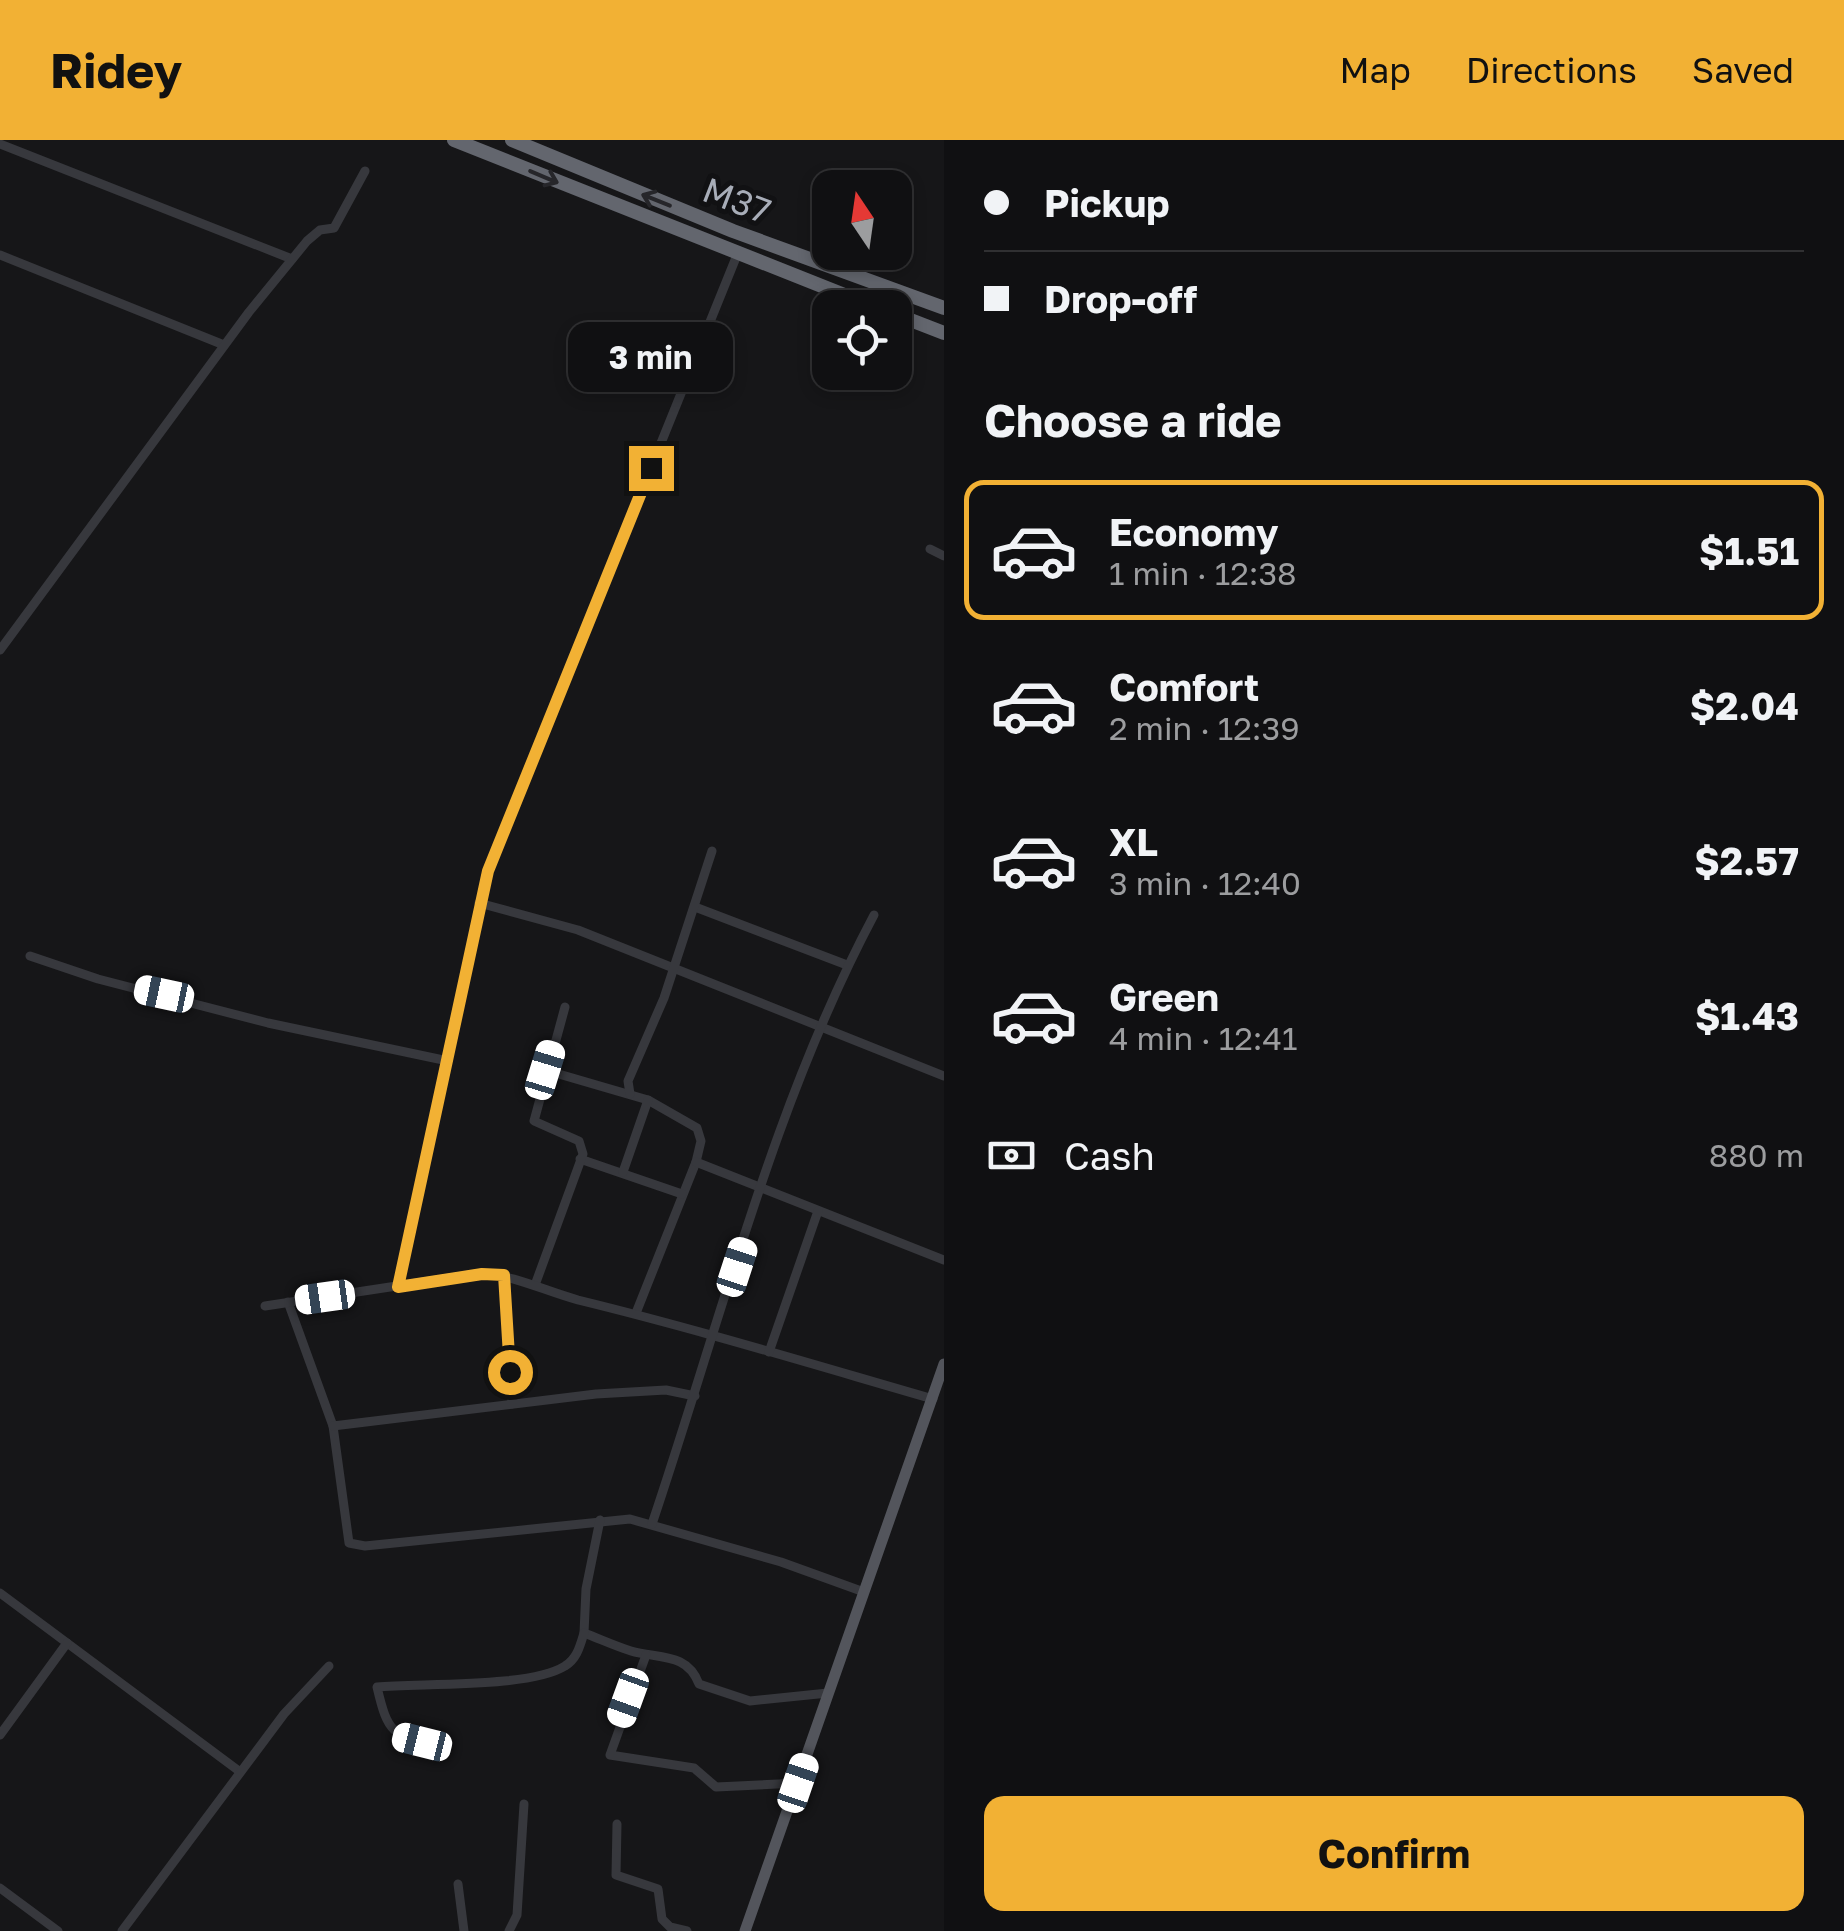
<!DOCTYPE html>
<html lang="en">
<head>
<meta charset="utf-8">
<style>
  :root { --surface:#101012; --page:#1e1e20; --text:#f1f3f6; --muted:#9c9d9f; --line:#303032; --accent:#f2b134 }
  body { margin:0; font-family:"Golos Text",sans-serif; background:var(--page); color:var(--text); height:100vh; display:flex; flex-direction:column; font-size:38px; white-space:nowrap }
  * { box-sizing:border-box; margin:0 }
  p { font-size:32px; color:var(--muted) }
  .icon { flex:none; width:55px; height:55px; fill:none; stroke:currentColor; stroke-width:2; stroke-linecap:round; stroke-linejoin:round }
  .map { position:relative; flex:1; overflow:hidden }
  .details { display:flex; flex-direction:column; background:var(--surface); width:900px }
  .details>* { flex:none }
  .top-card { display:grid; align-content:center; height:220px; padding:0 40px; background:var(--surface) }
  .needle { width:65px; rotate:347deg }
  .tools { position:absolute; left:812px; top:30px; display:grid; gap:20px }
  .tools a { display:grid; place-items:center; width:100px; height:100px; border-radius:20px; background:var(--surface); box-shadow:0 5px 15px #0003,0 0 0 2px var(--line); font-size:50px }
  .end { position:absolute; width:45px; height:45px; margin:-22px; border:12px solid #f2b134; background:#111; box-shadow:0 0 0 5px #111 }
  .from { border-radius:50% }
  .bubble { position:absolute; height:70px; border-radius:20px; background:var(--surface); box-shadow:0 5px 15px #0003,0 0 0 2px var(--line); font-size:32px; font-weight:700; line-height:70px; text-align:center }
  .car { position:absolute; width:30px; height:60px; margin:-30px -15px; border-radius:12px; box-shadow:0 0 8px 2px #0007; background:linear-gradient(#fff 24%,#345 0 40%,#fff 0 76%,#345 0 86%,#fff 0) }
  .top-card b { display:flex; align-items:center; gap:35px; height:95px; font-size:38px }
  .top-card b+b { border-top:2px solid var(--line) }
  .top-card i { width:25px; height:25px; background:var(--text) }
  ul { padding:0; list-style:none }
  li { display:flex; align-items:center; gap:30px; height:140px; margin:0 20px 15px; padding:0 20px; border:5px solid transparent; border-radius:20px }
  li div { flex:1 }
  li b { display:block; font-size:38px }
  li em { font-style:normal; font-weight:700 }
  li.current { border-color:var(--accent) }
  li>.icon { width:90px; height:90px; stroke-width:1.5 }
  h2 { padding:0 40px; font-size:45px; line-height:120px }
  .pay { display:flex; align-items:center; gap:25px; height:110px; padding:0 40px; font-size:38px }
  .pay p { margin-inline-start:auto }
  .action { display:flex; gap:20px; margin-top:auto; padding:20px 40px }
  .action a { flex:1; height:115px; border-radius:20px; background:var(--accent); color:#111; font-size:40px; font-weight:700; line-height:115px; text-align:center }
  header { display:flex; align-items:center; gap:60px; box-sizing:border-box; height:140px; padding:0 50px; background:var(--accent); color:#111 }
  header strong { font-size:48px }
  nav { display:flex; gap:55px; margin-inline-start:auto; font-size:35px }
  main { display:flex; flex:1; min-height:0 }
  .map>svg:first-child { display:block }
</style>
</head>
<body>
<header>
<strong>Ridey</strong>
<nav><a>Map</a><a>Directions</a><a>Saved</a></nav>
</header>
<main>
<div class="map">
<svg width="944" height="1791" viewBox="0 0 944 1791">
  <rect width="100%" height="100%" fill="#161618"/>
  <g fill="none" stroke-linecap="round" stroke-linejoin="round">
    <g stroke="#37383d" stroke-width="9">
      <path d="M0,4L292,119"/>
      <path d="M0,115L224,205"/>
      <path d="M930,409L944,416"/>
      <path d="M0,510L249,172L307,101L320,90L334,88L365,31"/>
      <path d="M479,763L578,790L944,936"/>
      <path d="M695,767L847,825"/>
      <path d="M30,816L98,839L268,883L448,921"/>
      <path d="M545,930L648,960L697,988L701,1001L696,1022L636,1173"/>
      <path d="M630,954L628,941L664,858L712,711"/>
      <path d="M580,1019L682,1054"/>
      <path d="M696,1022L944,1120"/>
      <path d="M623,1032L648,960"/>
      <path d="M504,1135L512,1264"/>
      <path d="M535,1145L583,1014L579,1001L534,981L565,867"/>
      <path d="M398,1147L488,731L737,115"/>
      <path d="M288,1162L333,1286L349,1403L365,1406L630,1379L781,1422L864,1452"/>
      <path d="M265,1166L482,1133C516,1136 545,1151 578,1160C697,1189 815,1225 933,1259"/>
      <path d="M769,1212L818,1071"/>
      <path d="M333,1286L596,1254L666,1250L695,1256"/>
      <path d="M600,1380L586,1449L584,1493C600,1499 615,1506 631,1511C658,1519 687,1512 699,1544L750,1561L828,1553"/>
      <path d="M652,1384C721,1180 773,965 874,775"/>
      <path d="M0,1453L239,1631"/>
      <path d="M646,1515L610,1615L694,1628L716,1647L798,1643"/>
      <path d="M0,1595L67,1503"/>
      <path d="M437,1605C392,1595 388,1594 377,1547C422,1543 530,1548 565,1526C577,1519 580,1506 584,1493"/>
      <path d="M617,1684L616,1735L658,1749L662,1779L670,1787L687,1791"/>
      <path d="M458,1744L464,1791"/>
      <path d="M0,1748L58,1791"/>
      <path d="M122,1791L284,1574L329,1526"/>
      <path d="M509,1791L517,1775L524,1664"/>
    </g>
    <path stroke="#53555c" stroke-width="11" d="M745,1791L944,1224"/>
    <g stroke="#63666e" stroke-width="14">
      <path d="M454,0L877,168"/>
      <path d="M512,0L733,91L944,168"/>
      <path d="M895,174L944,193"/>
    </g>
  </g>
  <defs><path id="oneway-shaft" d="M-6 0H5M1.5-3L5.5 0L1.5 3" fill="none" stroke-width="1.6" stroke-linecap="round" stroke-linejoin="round" transform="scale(2.5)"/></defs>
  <g stroke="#26262a">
    <use href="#oneway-shaft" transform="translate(544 37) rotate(23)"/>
    <use href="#oneway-shaft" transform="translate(656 60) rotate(-158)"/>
  </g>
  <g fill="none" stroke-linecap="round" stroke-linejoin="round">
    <path stroke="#f2b134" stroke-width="12" d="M510,1232L504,1135L482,1134L398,1147L488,731L651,328"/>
  </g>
  <g text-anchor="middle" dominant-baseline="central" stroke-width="10" stroke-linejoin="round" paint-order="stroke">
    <g font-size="35" fill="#a8adb8" stroke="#111113">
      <text transform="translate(737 60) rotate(21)">M37</text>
    </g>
  </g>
</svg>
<div class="tools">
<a><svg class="needle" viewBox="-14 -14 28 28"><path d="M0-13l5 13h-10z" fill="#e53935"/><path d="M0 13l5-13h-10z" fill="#9c9d9f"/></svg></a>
<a><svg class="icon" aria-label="locate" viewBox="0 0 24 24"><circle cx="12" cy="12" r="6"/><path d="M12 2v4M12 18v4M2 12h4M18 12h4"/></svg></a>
</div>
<i class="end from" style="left:510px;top:1232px"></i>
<i class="end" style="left:651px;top:328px"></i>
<div class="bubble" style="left:568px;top:182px;width:165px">3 min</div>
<i class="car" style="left:164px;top:854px;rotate:282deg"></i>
<i class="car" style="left:545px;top:930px;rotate:17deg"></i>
<i class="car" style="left:737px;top:1127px;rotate:18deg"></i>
<i class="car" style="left:325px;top:1157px;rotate:262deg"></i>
<i class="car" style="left:628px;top:1558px;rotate:200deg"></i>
<i class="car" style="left:422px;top:1602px;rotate:284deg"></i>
<i class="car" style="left:798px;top:1643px;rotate:19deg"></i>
</div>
<section class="details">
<div class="top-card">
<b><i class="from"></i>Pickup</b>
<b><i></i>Drop-off</b>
</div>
<h2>Choose a ride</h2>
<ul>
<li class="current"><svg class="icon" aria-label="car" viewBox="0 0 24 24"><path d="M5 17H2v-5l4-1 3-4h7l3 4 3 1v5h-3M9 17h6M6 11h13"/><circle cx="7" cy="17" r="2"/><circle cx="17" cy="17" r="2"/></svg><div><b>Economy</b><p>1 min · 12:38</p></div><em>$1.51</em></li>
<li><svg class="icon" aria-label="car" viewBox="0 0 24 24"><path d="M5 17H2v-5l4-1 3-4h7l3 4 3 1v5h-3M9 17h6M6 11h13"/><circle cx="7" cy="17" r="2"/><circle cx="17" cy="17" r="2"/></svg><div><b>Comfort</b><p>2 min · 12:39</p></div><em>$2.04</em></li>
<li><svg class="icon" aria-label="car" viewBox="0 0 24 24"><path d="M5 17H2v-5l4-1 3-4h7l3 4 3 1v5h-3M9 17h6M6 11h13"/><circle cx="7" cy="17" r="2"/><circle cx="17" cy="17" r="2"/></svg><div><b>XL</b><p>3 min · 12:40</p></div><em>$2.57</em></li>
<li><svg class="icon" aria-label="car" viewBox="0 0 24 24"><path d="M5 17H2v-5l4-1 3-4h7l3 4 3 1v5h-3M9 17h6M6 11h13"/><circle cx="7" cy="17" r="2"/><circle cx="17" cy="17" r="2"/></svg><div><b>Green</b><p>4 min · 12:41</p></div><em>$1.43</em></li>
</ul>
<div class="pay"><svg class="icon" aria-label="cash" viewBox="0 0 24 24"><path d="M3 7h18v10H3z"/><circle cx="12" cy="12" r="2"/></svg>Cash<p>880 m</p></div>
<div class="action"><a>Confirm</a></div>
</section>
</main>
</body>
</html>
